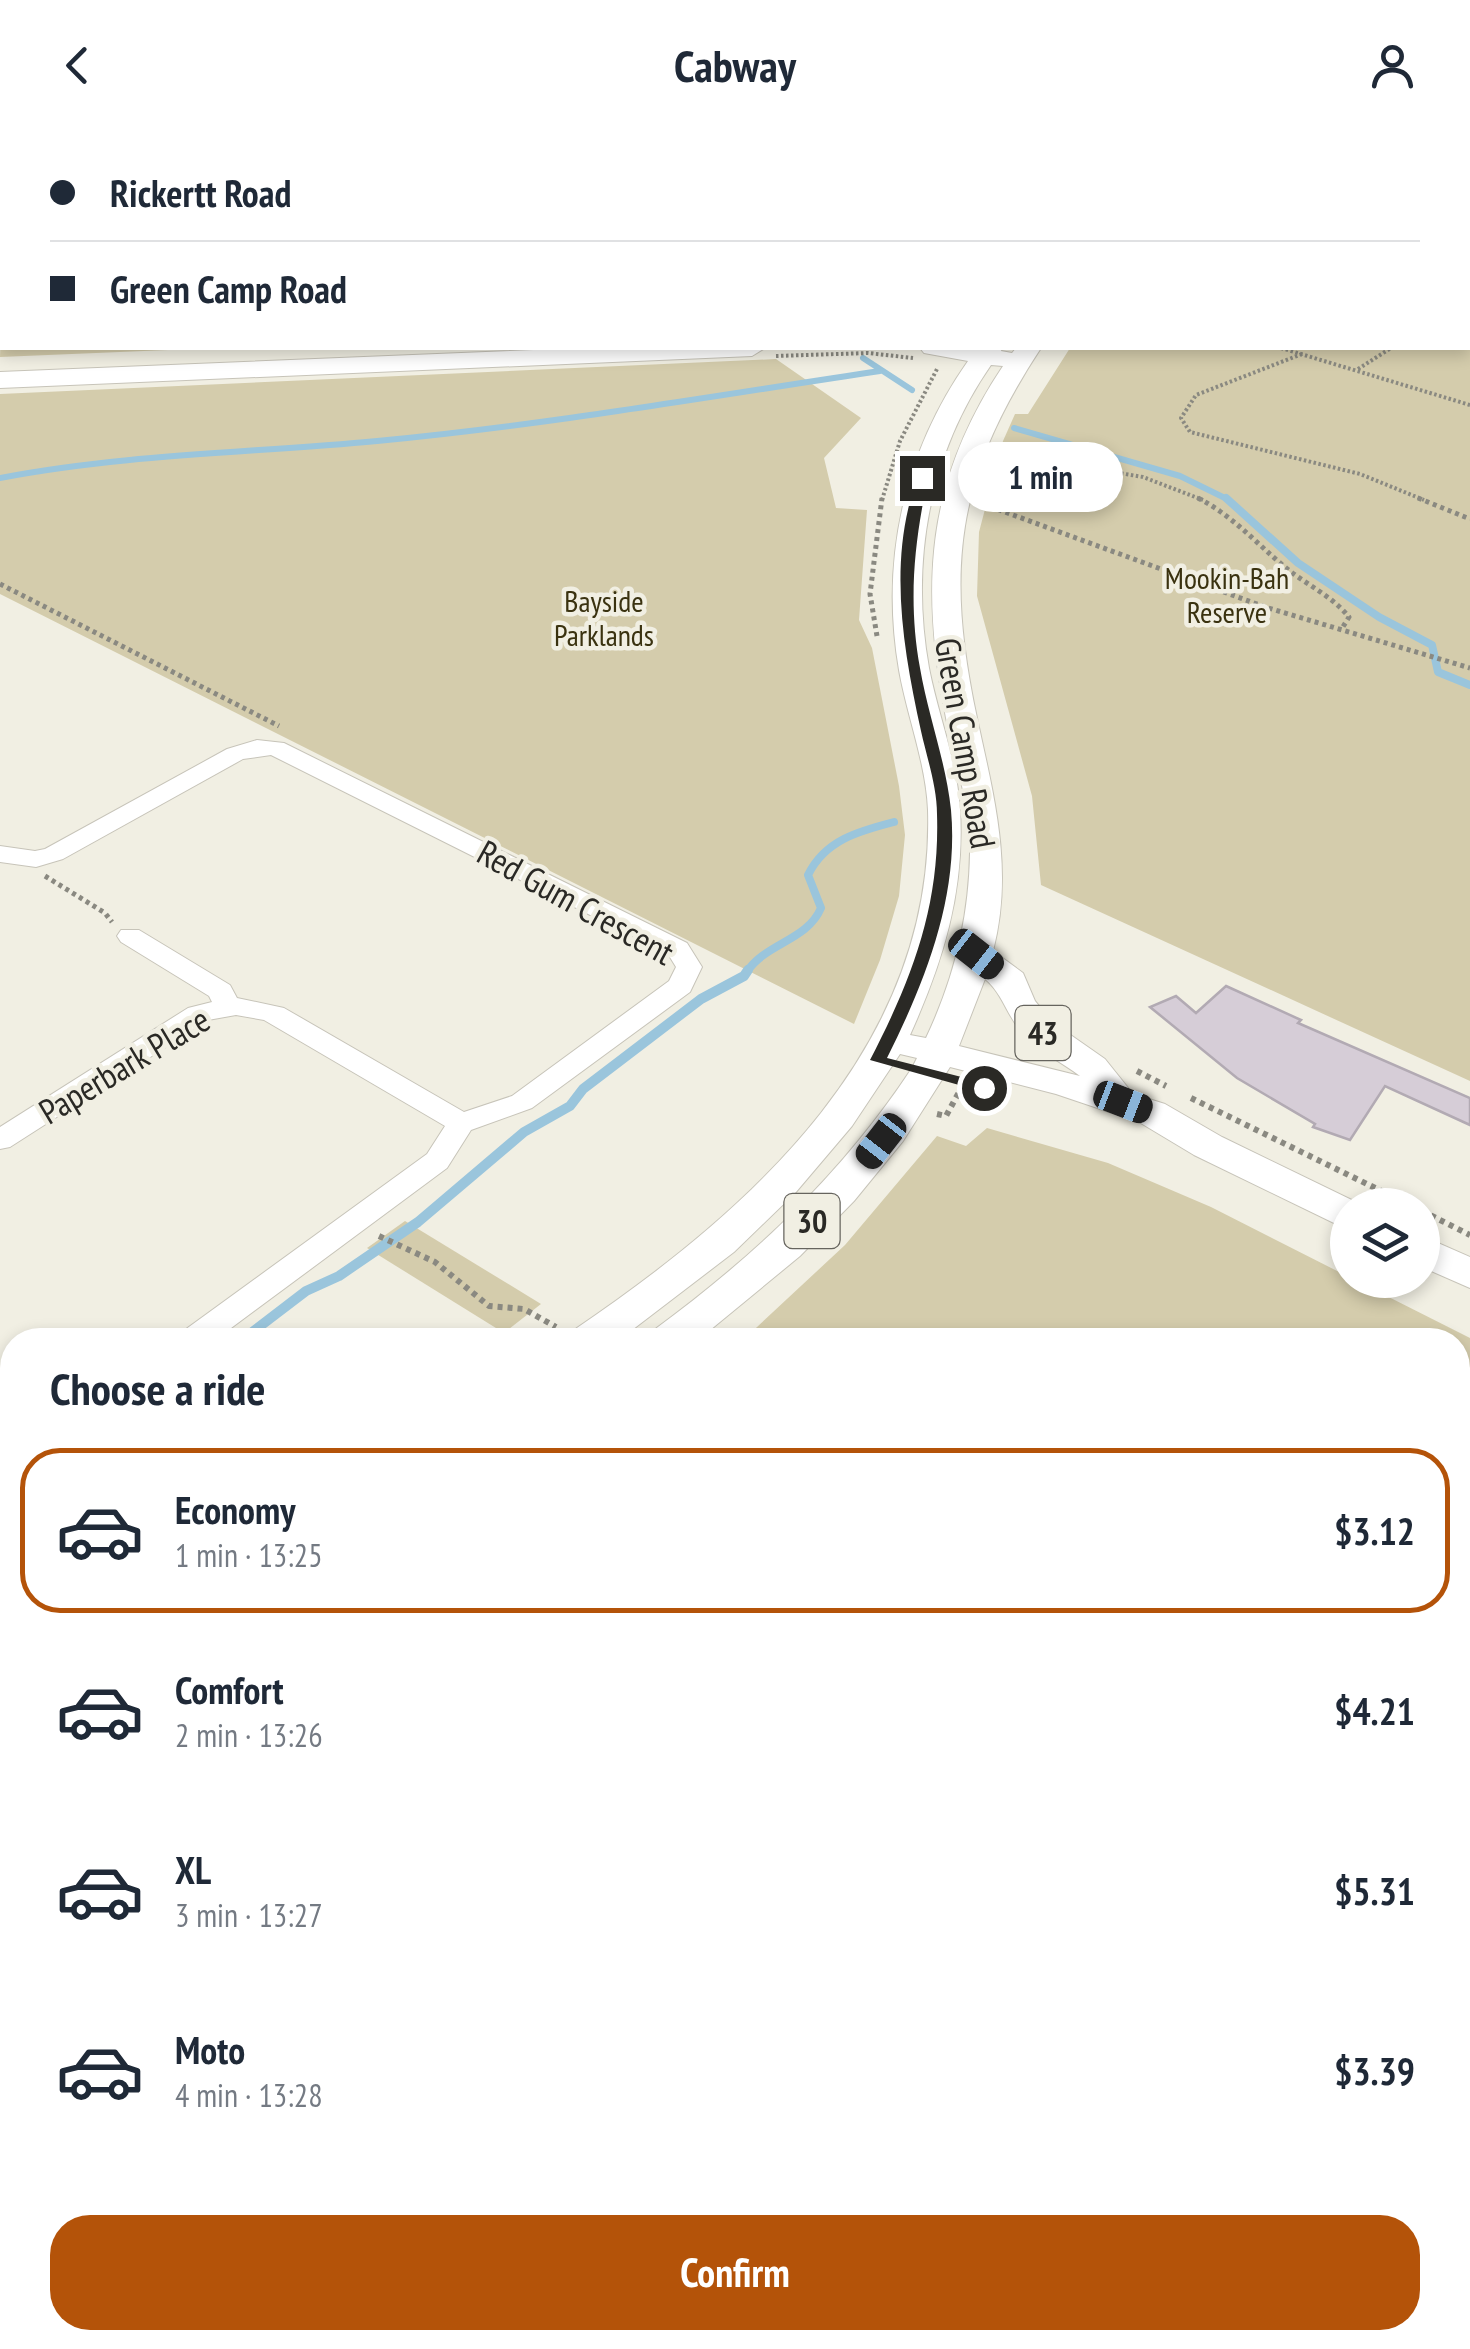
<!DOCTYPE html>
<html lang="en">
<head>
<meta charset="utf-8">
<style>
  :root { --surface:#fff; --page:#f6f6f7; --text:#1f2937; --muted:#747a83; --line:#e0e1e3; --accent:#b45309 }
  body { margin:0; font-family:"PT Sans Narrow",sans-serif; background:var(--page); color:var(--text); height:100vh; display:flex; flex-direction:column; font-size:38px; white-space:nowrap }
  * { box-sizing:border-box; margin:0 }
  p { font-size:32px; color:var(--muted) }
  .icon { flex:none; width:55px; height:55px; fill:none; stroke:currentColor; stroke-width:2; stroke-linecap:round; stroke-linejoin:round }
  .map { position:relative; flex:1; overflow:hidden }
  .drawer { position:absolute; left:0px; top:1198px; width:1470px; height:1022px; display:flex; flex-direction:column; background:var(--surface); border-radius:40px 40px 0 0; box-shadow:0 5px 15px #0003 }
  .drawer>* { flex:none }
  .banner { position:absolute; left:0px; top:0px; width:1470px; height:220px; box-shadow:0 5px 15px #0003; display:grid; align-content:center; height:220px; padding:0 50px; background:var(--surface) }
  .tools { position:absolute; left:1330px; top:1058px; display:grid; gap:20px }
  .tools a { display:grid; place-items:center; width:110px; height:110px; border-radius:50%; background:var(--surface); box-shadow:0 5px 15px #0003; font-size:50px }
  .end { position:absolute; width:45px; height:45px; margin:-22px; border:12px solid #2a2925; background:#fff; box-shadow:0 0 0 5px #fff }
  .from { border-radius:50% }
  .bubble { position:absolute; height:70px; border-radius:35px; background:var(--surface); box-shadow:0 5px 15px #0003; font-size:32px; font-weight:800; line-height:70px; text-align:center }
  .car { position:absolute; width:30px; height:60px; margin:-30px -15px; border-radius:12px; box-shadow:0 0 8px 2px #0007; background:linear-gradient(#222 24%,#8ab4d8 0 40%,#222 0 76%,#8ab4d8 0 86%,#222 0) }
  .banner b { display:flex; align-items:center; gap:35px; height:95px; font-size:38px }
  .banner b+b { border-top:2px solid var(--line) }
  .banner i { width:25px; height:25px; background:var(--text) }
  ul { padding:0; list-style:none }
  li { display:flex; align-items:center; gap:30px; height:165px; margin:0 20px 15px; padding:0 30px; border:5px solid transparent; border-radius:40px }
  li div { flex:1 }
  li b { display:block; font-size:38px }
  li em { font-style:normal; font-weight:800 }
  li.active { border-color:var(--accent) }
  li>.icon { width:90px; height:90px; stroke-width:1.5 }
  h2 { padding:0 50px; font-size:45px; line-height:120px }
  .button { display:flex; gap:20px; margin-top:auto; padding:20px 50px }
  .button a { flex:1; height:115px; border-radius:40px; background:var(--accent); color:#fff; font-size:40px; font-weight:800; line-height:115px; text-align:center }
  header { display:flex; justify-content:space-between; align-items:center; height:130px; padding:0 50px; background:var(--surface); font-size:45px; font-weight:800 }
  .map>svg:first-child { display:block }
</style>
</head>
<body>
<header><svg class="icon" aria-label="back" viewBox="0 0 24 24"><path d="M15 5l-7 7 7 7"/></svg>Cabway<svg class="icon" aria-label="person" viewBox="0 0 24 24"><circle cx="12" cy="8" r="4"/><path d="M4 21q1-7 8-7t8 7"/></svg></header>
<div class="map">
<svg width="1470" height="2219" viewBox="0 0 1470 2219">
  <rect width="100%" height="100%" fill="#f1efe3"/>
  <g fill="#d4ccac">
    <path d="M1241,0H1470V951L1041,755L1032,666L977,466L979,402L1003,311L1015,284H1028L1070,218H1468V2H1238Z"/>
    <path d="M2,160V218H216L0,227Z"/>
    <path d="M776,229L861,288L824,328L836,378L867,380L859,490L872,518L899,656L905,705L899,766L880,830L854,894L0,464V264Z"/>
    <path d="M987,998L1108,1033L1211,1077L1347,1146L1348,1150H1355L1470,1208V2219H146L134,2208H1458V1210H743L845,1115L937,1006L966,1016Z"/>
    <path d="M405,1091L541,1174L504,1203L367,1118Z"/>
    <path d="M12,1900V2092L0,2080V1920Z"/>
  </g>
  <g fill="none" stroke-linecap="round" stroke-linejoin="round">
    <g stroke="#9ac5dc" stroke-width="6">
      <path d="M672,2L676,0"/>
      <path d="M863,228L912,260"/>
      <path d="M1014,298L1180,346L1229,370"/>
      <path d="M0,348C125,324 251,323 377,311C546,295 713,266 880,241"/>
    </g>
    <g stroke="#9ac5dc" stroke-width="8">
      <path d="M1226,368L1298,433L1379,487L1432,515L1438,542L1470,555"/>
      <path d="M746,843C765,813 807,811 821,778L808,745C825,710 859,701 894,692"/>
    </g>
    <g stroke="#9ac5dc" stroke-width="10">
      <path d="M242,1210L306,1161L339,1146L418,1092L524,1002L570,976L583,959L701,869L744,846L748,840"/>
      <path d="M0,1394L12,1384"/>
    </g>
  </g>
  <path fill="#d6cdd7" stroke="#b2aab3" stroke-width="2.5" d="M1226,856L1301,890L1298,893L1470,968V995L1385,956L1350,1010L1313,997L1315,994L1237,948L1150,877L1176,866L1196,883Z"/>
  <g fill="none" stroke-linecap="round" stroke-linejoin="round">
    <g stroke="#c7c4b9" stroke-width="2">
      <g id="minor">
        <path d="M491,0H514L515,2H493Z"/>
        <path d="M929,0H952L953,2H931Z"/>
        <rect x="0" y="47" width="2" height="10"/>
        <path d="M257,610L284,613L687,813L702,837L690,862L532,978L471,1000L447,1038L215,1210H177L182,1202L427,1024L445,996L264,890L236,885L208,890L10,1017L0,1019V997L188,878L212,872L209,866L121,812L117,806L121,800H139L230,855L237,868L284,878L464,982L512,966L669,851L676,837L668,824L271,625L243,629L63,729L36,737L0,732V716L35,721L45,719L227,619Z"/>
        <path d="M12,1329V1358L0,1362V1333Z"/>
      </g>
    </g>
    <g stroke="#c7c4b9" stroke-width="2">
      <g id="major">
        <path d="M584,218H765L752,226L0,258V242Z"/>
        <path d="M920,218H1002L1001,221L1012,223L1016,218H1041C956,347 945,438 977,588C994,667 1014,740 993,821L1023,843L1035,871L1052,892L1105,929L1133,964L1165,974L1222,1007L1362,1075H1348V1097L1334,1093L1194,1025L1139,992L1056,964L950,937L903,1011L854,1071L800,1126L698,1210H648L654,1200C756,1125 842,1044 912,938L917,928L900,924L852,996L796,1062L734,1122L619,1210H568L574,1200C754,1078 935,916 928,680C926,633 907,586 899,540C880,430 904,322 968,231L924,223ZM991,235L1003,236C926,351 920,455 946,588C955,632 971,677 970,723C969,788 954,849 926,908L910,905C943,832 965,761 960,679C957,631 938,585 929,538C910,432 929,324 991,235ZM985,849C1003,863 1009,892 1027,908C1042,923 1063,933 1080,946L959,916Z"/>
        <path d="M1422,1106L1470,1127V1158L1422,1137Z"/>
        <path d="M12,1649V1701L0,1706V1654Z"/>
        <path d="M12,1750V1807L0,1811V1754Z"/>
      </g>
    </g>
    <g stroke="#8a8981" stroke-width="4" stroke-dasharray="2.5 2.5" stroke-linecap="butt">
      <path d="M1230,0L1254,2"/>
      <path d="M410,2L417,0"/>
      <path d="M1281,218L1470,275"/>
      <path d="M1302,224L1196,265L1181,288L1190,302L1360,344L1424,370"/>
      <path d="M776,226L868,223L913,228"/>
      <path d="M1358,239L1391,218"/>
      <path d="M1047,331L1143,347L1203,370"/>
      <path d="M882,370L900,311L937,239"/>
    </g>
    <g stroke="#8a8981" stroke-width="5" stroke-dasharray="4 4" stroke-linecap="butt">
      <path d="M1198,368C1233,386 1256,413 1286,438C1307,455 1332,466 1349,487L1341,500"/>
      <path d="M1418,368L1470,389"/>
      <path d="M983,374L1265,477L1470,538"/>
      <path d="M0,454L279,596"/>
      <path d="M877,506L870,464L882,368"/>
      <path d="M45,746L105,783L112,792"/>
    </g>
    <g stroke="#8a8981" stroke-width="6" stroke-dasharray="5 5" stroke-linecap="butt">
      <path d="M1137,941L1166,956"/>
      <path d="M1191,968L1410,1075"/>
      <path d="M937,984L946,986L964,953"/>
      <path d="M1422,1081L1470,1105"/>
      <path d="M379,1106L435,1132L489,1176L524,1179L556,1197"/>
    </g>
    <g stroke="#8a8981" stroke-width="8" stroke-dasharray="6 6" stroke-linecap="butt">
      <path d="M0,1939L12,1941"/>
      <path d="M1458,1969L1470,1953"/>
      <path d="M0,2028L12,2040"/>
      <path d="M182,2208L193,2219"/>
      <path d="M382,2208L395,2219"/>
      <path d="M1455,2208L1460,2219"/>
    </g>
    <use href="#minor" fill="#fff" fill-rule="evenodd"/>
    <use href="#major" fill="#fff" fill-rule="evenodd"/>
  </g>
  <path fill="#2a2925" d="M918,346L928,348C914,413 908,472 920,538C928,585 946,632 951,680C959,767 925,852 887,928L989,954V961L984,962L870,930C912,849 940,776 937,684C937,657 927,628 921,601C903,518 887,429 918,346Z"/>
  <g text-anchor="middle" dominant-baseline="central" stroke-width="9" stroke-linejoin="round" paint-order="stroke">
    <g font-size="30" fill="#3a3210" stroke="#f1efe3">
      <text x="1227" y="447">Mookin-Bah<tspan x="1227" dy="34">Reserve</tspan></text>
      <text x="604" y="470">Bayside<tspan x="604" dy="34">Parklands</tspan></text>
    </g>
    <g fill="#f1efe3" stroke="#66645e" stroke-width="2.5">
      <rect x="1015.5" y="876" width="55" height="54" rx="8"/>
      <rect x="784.5" y="1064" width="55" height="54" rx="8"/>
    </g>
    <g font-size="32" font-weight="bold" fill="#2a2925">
      <text x="1043" y="903">43</text>
      <text x="812" y="1091">30</text>
    </g>
    <g font-size="35" fill="#2a2925" stroke="#f1efe3">
      <text transform="translate(966 613) rotate(80)">Green Camp Road</text>
      <text transform="translate(576 772) rotate(29)">Red Gum Crescent</text>
      <text transform="translate(124 935) rotate(-31)">Paperbark Place</text>
    </g>
  </g>
</svg>
<div class="tools">
<a><svg class="icon" aria-label="layers" viewBox="0 0 24 24"><path d="M12 4l9 5-9 5-9-5zM3 14l9 5 9-5"/></svg></a>
</div>
<i class="end from" style="left:984px;top:958px"></i>
<i class="end" style="left:922px;top:348px"></i>
<div class="bubble" style="left:958px;top:312px;width:165px">1 min</div>
<i class="car" style="left:976px;top:824px;rotate:128deg"></i>
<i class="car" style="left:1123px;top:972px;rotate:111deg"></i>
<i class="car" style="left:881px;top:1011px;rotate:218deg"></i>
<div class="banner">
<b><i class="from"></i>Rickertt Road</b>
<b><i></i>Green Camp Road</b>
</div>
<section class="drawer">
<h2>Choose a ride</h2>
<ul>
<li class="active"><svg class="icon" aria-label="car" viewBox="0 0 24 24"><path d="M5 17H2v-5l4-1 3-4h7l3 4 3 1v5h-3M9 17h6M6 11h13"/><circle cx="7" cy="17" r="2"/><circle cx="17" cy="17" r="2"/></svg><div><b>Economy</b><p>1 min · 13:25</p></div><em>$3.12</em></li>
<li><svg class="icon" aria-label="car" viewBox="0 0 24 24"><path d="M5 17H2v-5l4-1 3-4h7l3 4 3 1v5h-3M9 17h6M6 11h13"/><circle cx="7" cy="17" r="2"/><circle cx="17" cy="17" r="2"/></svg><div><b>Comfort</b><p>2 min · 13:26</p></div><em>$4.21</em></li>
<li><svg class="icon" aria-label="car" viewBox="0 0 24 24"><path d="M5 17H2v-5l4-1 3-4h7l3 4 3 1v5h-3M9 17h6M6 11h13"/><circle cx="7" cy="17" r="2"/><circle cx="17" cy="17" r="2"/></svg><div><b>XL</b><p>3 min · 13:27</p></div><em>$5.31</em></li>
<li><svg class="icon" aria-label="car" viewBox="0 0 24 24"><path d="M5 17H2v-5l4-1 3-4h7l3 4 3 1v5h-3M9 17h6M6 11h13"/><circle cx="7" cy="17" r="2"/><circle cx="17" cy="17" r="2"/></svg><div><b>Moto</b><p>4 min · 13:28</p></div><em>$3.39</em></li>
</ul>
<div class="button"><a>Confirm</a></div>
</section>
</div>
</body>
</html>
